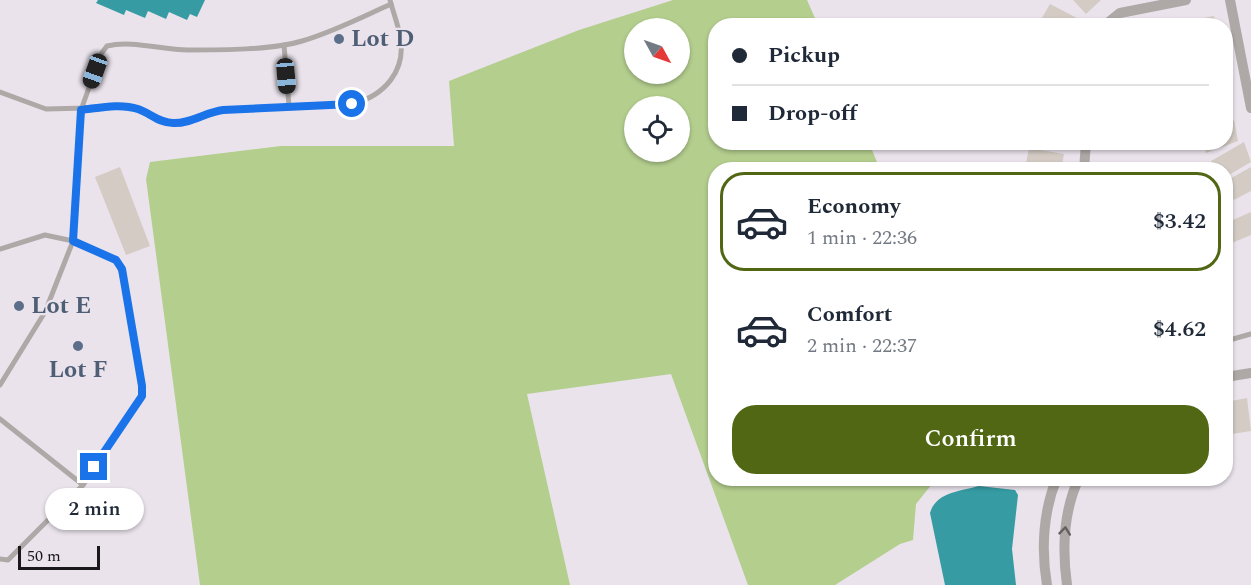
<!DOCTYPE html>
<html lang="en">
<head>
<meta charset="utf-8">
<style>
  :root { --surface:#fff; --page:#f2f2f3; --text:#1f2937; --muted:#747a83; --line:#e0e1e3; --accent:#516714 }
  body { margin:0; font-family:Spectral,serif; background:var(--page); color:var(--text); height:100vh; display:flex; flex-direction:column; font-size:22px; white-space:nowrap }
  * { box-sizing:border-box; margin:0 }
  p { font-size:20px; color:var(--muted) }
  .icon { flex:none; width:33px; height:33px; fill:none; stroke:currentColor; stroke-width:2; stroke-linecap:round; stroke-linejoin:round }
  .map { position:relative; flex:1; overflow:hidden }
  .drawer { position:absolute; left:708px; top:162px; width:525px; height:324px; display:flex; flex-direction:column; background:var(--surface); border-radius:24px; box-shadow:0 2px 4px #0004 }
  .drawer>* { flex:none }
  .guide { position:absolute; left:708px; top:18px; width:525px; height:132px; border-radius:24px; box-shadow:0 2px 4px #0004; display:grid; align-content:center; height:132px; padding:0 24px; background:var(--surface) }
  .needle { width:39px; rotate:130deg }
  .tools { position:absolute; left:624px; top:18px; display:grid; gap:12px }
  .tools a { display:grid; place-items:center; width:66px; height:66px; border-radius:50%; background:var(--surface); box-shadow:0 2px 4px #0004; font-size:30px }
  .scale { position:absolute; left:18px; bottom:15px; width:82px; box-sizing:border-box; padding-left:6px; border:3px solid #1b181b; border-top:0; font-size:16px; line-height:21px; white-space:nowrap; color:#1b181b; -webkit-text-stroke:4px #eae3ec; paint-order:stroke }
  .end { position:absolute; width:27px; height:27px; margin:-14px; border:8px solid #1a73e8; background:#fff; box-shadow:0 0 0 3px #fff }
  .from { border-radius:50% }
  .bubble { position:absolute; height:42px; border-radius:21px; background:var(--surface); box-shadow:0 2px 4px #0004; font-size:20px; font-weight:600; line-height:42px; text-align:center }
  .car { position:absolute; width:18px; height:36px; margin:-18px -9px; border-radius:8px; box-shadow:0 0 4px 2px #0007; background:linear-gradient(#222 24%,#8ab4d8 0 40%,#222 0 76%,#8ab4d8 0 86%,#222 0) }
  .guide b { display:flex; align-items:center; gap:21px; height:57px; font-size:22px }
  .guide b+b { border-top:2px solid var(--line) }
  .guide i { width:15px; height:15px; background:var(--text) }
  ul { padding:10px 0 0; list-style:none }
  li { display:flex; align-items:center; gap:18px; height:99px; margin:0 12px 9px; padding:0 12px; border:3px solid transparent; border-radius:24px }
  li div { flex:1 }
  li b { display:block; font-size:22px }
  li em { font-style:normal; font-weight:600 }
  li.active { border-color:var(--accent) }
  li>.icon { width:54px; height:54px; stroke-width:1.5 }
  .action { display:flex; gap:12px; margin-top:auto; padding:12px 24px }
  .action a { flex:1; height:69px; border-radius:24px; background:var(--accent); color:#fff; font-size:24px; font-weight:600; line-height:69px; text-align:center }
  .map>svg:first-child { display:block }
</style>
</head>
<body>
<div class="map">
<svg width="1251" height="585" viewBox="0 0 1251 585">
  <rect width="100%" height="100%" fill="#eae3ec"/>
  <path fill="#b4ce8e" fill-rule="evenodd" d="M673,0H807L818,25L716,26V142L869,143L880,169L716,170V478L936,479L916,504L913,540L900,544L835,585H748L671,374L527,394L570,585H200L146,179L150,162L281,146H454L449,81L579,30ZM634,28H680V74H634ZM634,106H680V152H634Z"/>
  <g fill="#369ba3">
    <path d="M98,0H205L197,17L190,14L187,20L169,12L166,19L148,11L145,18L126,10L124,15L96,3Z"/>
    <path d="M979,486L1015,490L1018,495L1012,549L1016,585H945L930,513C936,492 961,491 979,486Z"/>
  </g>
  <g fill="#d3cbc4">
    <path d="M1073,0H1101L1086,14Z"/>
    <path d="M1050,4L1077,18L1073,26H1045L1039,23Z"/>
    <path d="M1214,16L1216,26H1177V23Z"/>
    <path d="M1234,120L1238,141L1206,153L1203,142H1226V123Z"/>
    <path d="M1244,142L1251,162L1227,176L1226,170H1216L1211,161Z"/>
    <path d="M1029,148L1064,154L1061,170L1025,168Z"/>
    <path d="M120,167L150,246L126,255L95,177Z"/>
    <path d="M1251,167V191L1234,200L1226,181Z"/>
    <path d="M1251,212V235L1227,245L1226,223Z"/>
    <path d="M1247,398L1251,431L1232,434L1226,402Z"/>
  </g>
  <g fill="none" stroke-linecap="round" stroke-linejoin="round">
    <g stroke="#aea9a7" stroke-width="5">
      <path d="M284,45L289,106"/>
      <path d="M0,92L46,109L128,107C144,110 156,122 173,123C190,124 206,112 223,110L352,104C384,96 407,71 400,36C398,24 393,12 390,0"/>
      <path d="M0,249L45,235L73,241L116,260L125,281L142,386V397L83,485L8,560L0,559"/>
      <path d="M1226,341L1251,334"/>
      <path d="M1226,351L1231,376"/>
      <path d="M0,385L45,312L73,241L81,110L101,54L107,46C132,40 162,50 188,50C220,50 273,50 302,41C333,32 362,17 391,4"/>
      <path d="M0,419L83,485"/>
    </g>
    <g stroke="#aea9a7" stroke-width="10">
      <path d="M1230,0L1251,108"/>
      <path d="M1104,26L1120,13L1186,0"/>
      <path d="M1084,170L1086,142"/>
      <path d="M1226,377L1251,373"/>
      <path d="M1047,585C1041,550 1043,511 1057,478"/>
      <path d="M1067,585C1062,549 1063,512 1079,478"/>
    </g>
  </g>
  <defs><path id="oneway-chevron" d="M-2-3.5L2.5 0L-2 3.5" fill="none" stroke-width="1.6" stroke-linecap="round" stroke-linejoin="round" transform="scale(1.5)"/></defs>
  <use stroke="#646061" href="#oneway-chevron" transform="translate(1065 531) rotate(-84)"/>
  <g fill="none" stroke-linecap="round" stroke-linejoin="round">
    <path stroke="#1a73e8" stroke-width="8" d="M94,467L142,396V386L122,269L116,260L73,241L81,110C99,108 120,103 138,109C150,113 159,123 173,123C190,124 206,112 223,110L352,104"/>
  </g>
  <g fill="#5c6f8a" stroke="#eae3ec" stroke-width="2">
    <circle cx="339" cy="39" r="6"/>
    <circle cx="19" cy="306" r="6"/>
    <circle cx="78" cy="346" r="6"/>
  </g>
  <g text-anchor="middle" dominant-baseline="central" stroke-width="4.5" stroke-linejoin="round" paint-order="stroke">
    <g font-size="24" font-weight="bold" fill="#4e5e75" stroke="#eae3ec" text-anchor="start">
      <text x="351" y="39">Lot D</text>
      <text x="31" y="306">Lot E</text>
      <text x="78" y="370" text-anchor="middle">Lot F</text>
    </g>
  </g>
</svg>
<div class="tools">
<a><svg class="needle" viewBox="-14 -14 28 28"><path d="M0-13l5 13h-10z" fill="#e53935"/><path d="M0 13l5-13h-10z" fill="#747a83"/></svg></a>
<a><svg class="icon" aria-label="locate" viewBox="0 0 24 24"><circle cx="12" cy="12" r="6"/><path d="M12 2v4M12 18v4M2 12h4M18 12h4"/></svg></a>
</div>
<div class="scale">50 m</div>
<i class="end from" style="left:352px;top:104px"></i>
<i class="end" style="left:94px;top:467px"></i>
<div class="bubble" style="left:45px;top:488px;width:99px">2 min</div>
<i class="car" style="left:95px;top:71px;rotate:200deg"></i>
<i class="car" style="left:286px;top:76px;rotate:175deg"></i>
<div class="guide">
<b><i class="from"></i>Pickup</b>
<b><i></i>Drop-off</b>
</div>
<section class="drawer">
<ul>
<li class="active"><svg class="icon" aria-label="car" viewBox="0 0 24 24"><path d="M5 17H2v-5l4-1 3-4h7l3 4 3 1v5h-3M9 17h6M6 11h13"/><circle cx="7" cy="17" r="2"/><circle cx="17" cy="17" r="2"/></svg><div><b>Economy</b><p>1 min · 22:36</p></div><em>$3.42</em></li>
<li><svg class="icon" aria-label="car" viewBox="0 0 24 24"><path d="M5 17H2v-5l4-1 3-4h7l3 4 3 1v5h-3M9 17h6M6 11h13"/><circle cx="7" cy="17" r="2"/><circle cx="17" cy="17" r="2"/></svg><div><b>Comfort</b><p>2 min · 22:37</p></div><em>$4.62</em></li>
</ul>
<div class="action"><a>Confirm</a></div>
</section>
</div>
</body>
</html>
